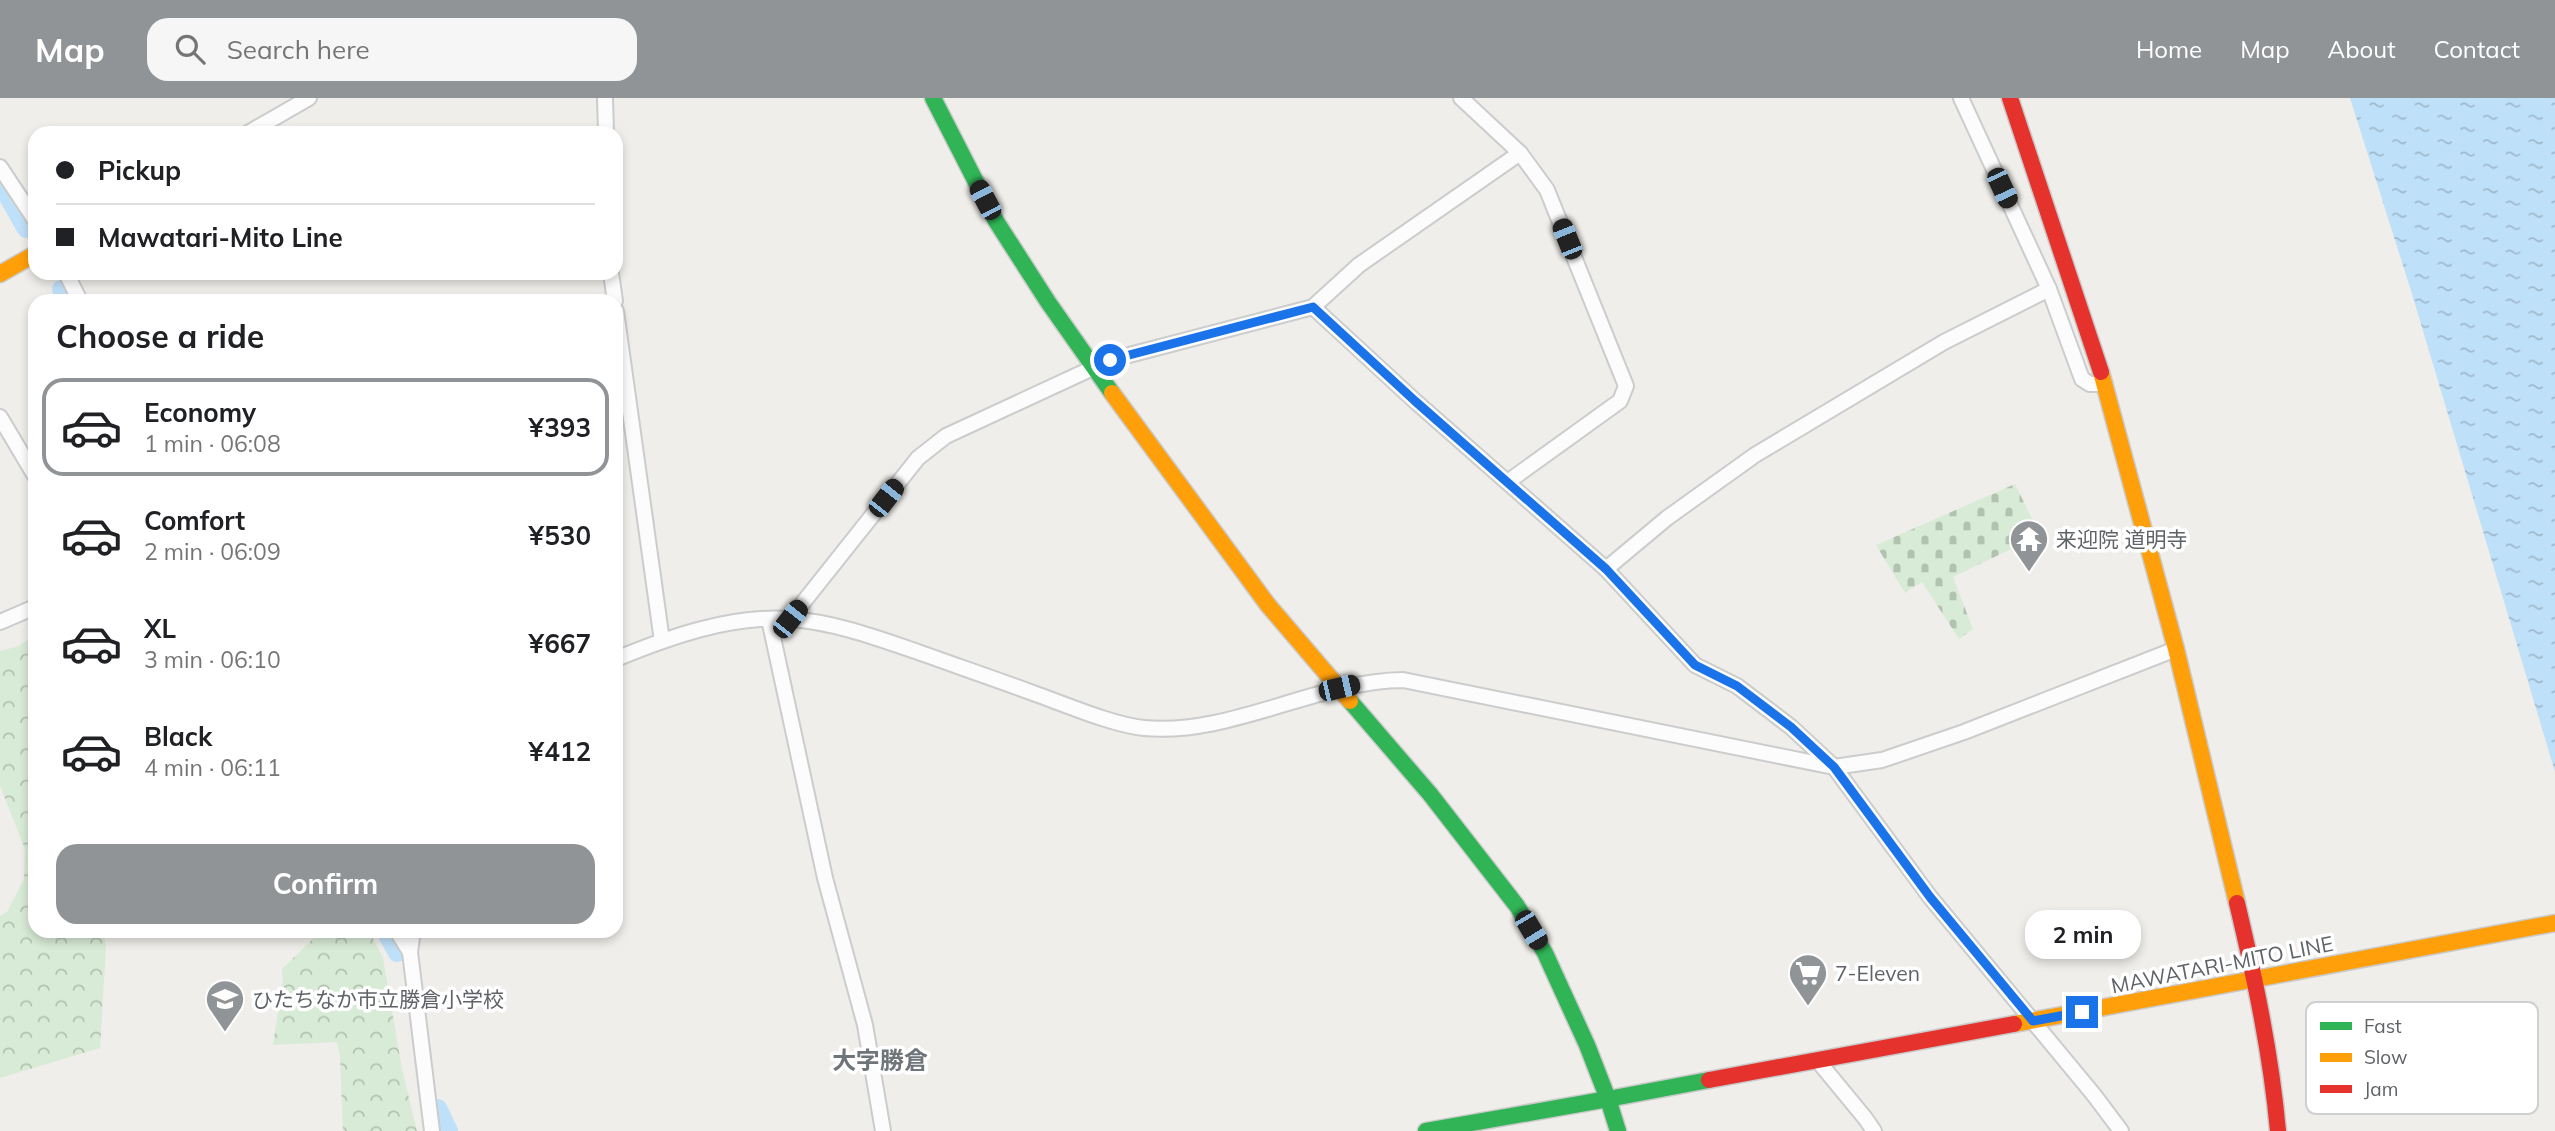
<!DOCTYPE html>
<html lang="en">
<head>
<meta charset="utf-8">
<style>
  :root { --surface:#fff; --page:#f6f6f6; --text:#202124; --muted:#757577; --line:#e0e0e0; --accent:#919496 }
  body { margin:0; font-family:Mulish,"Noto Sans JP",sans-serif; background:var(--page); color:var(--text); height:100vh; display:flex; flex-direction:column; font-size:26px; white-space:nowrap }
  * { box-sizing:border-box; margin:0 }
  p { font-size:23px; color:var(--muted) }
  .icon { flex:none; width:38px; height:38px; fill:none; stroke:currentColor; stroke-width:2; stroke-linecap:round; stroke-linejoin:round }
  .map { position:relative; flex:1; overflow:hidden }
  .side { position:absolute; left:28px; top:196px; width:595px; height:644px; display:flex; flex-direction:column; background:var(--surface); border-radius:21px; box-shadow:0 4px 10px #0003 }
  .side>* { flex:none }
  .banner { position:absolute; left:28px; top:28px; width:595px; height:154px; border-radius:21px; box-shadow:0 4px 10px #0003; display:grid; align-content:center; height:154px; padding:0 28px; background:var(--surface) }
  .end { position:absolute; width:32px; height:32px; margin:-16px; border:9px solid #1a73e8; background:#fff; box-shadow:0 0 0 4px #fff }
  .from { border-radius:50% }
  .bubble { position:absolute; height:49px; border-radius:21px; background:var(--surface); box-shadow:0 4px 10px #0003; font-size:23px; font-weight:700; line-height:49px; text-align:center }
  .car { position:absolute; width:21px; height:42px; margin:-21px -10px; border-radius:9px; box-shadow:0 0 5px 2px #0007; background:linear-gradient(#222 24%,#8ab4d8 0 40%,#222 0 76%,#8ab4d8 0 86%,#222 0) }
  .banner b { display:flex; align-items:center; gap:24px; height:66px; font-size:26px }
  .banner b+b { border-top:2px solid var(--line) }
  .banner i { width:18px; height:18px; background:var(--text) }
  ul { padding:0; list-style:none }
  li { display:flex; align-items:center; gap:21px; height:98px; margin:0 14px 10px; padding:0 14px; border:4px solid transparent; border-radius:21px }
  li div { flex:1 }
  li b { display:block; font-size:26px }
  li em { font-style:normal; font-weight:700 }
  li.selected { border-color:var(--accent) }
  li>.icon { width:63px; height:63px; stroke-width:1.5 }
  h2 { padding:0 28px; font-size:32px; line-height:84px }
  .button { display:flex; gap:14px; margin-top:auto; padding:14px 28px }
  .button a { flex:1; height:80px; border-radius:21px; background:var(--accent); color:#fff; font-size:28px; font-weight:700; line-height:80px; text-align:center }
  header { display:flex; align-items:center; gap:42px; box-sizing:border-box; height:98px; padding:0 35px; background:var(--accent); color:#fff }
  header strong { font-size:33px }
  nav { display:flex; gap:38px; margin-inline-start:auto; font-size:24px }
  .search { width:490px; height:63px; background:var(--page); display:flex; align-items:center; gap:18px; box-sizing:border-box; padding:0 24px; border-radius:21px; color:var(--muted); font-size:26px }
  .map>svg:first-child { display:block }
</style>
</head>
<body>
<header>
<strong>Map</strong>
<div class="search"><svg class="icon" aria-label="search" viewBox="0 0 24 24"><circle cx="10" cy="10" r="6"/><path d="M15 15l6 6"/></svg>Search here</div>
<nav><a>Home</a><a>Map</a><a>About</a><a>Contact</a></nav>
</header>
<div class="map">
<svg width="2555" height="1033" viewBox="0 0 2555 1033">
  <defs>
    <pattern id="forest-crowns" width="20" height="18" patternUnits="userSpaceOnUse" patternTransform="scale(1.75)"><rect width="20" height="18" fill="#d8ebd6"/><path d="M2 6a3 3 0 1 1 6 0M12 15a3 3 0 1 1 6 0" fill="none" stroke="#b2c2b1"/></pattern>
    <pattern id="cemetery-stones" width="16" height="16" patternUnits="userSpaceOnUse" patternTransform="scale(1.75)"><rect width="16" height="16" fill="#d8ebd6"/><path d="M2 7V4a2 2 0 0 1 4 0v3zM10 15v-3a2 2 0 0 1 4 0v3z" fill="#b2c2b1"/></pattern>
    <pattern id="water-ripples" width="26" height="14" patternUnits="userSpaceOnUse" patternTransform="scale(1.75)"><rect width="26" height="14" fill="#bfe0f9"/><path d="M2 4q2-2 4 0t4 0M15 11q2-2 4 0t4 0" fill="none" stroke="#9eb9cd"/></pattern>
  </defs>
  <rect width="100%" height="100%" fill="#efeeea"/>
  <g fill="url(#forest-crowns)">
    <path d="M35,536V833H103L106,849L100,950L0,980V818L7,814L24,781L25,751L0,688V553L19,548Z"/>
    <path d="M321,833H369L383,860L402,971L417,1033H343L340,958L337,944L273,947L283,881L282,871Z"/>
  </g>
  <path fill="url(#cemetery-stones)" d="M2015,386L2040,437L1953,479L1973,531L1959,541L1922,484L1905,495L1876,447Z"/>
  <path fill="url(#water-ripples)" d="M2350,0H2555V674L2412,196Z"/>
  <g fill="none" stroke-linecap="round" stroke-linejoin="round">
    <g stroke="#bfe0f9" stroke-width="18">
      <path d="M0,85L26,131"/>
      <path d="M61,191L69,203"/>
      <path d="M385,833L397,855"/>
      <path d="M438,1010L449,1033"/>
    </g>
    <g stroke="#cbcccc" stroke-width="18">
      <g id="street">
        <path d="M605,0L606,35"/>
        <path d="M1461,0L1520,55L1547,92L1626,288L1620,303L1509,383"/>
        <path d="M1961,0L2049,191L2082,281L2090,286H2105"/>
        <path d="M248,35L309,0"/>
        <path d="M0,69L35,122"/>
        <path d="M66,175L80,203"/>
        <path d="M611,175L615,203"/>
        <path d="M1313,209L1415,303L1606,471L1695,567L1737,588L1791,629L1834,669L1930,799L2094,997L2121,1033"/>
        <path d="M616,213L662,543"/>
        <path d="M0,319L35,378"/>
        <path d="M1606,471L1667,420L1755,357L1944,244L2049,191"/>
        <path d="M769,521L825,780L865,927L883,1033"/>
        <path d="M790,521L918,360L946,338L1110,262L1313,209L1359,167L1520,55"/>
        <path d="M0,524L35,509"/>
        <path d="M616,561C669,539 731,517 790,521C834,524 877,540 918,554C957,568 995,581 1033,595C1064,606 1113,627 1144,630C1231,638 1316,583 1403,582L1834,669L1882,662L1964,634L2176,551"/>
        <path d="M397,833L410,854"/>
        <path d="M413,833L410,854L432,1033"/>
        <path d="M1818,963L1865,1020L1874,1033"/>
      </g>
    </g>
    <g stroke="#cacacb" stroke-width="19">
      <g id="fast">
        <path d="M933,0L996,123L1048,204L1112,295"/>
        <path d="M1350,603L1430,696L1517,808L1545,855L1587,947L1608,1001L1709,982"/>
        <path d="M1426,1033L1608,1001L1618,1033"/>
      </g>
    </g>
    <g stroke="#cacacb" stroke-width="19">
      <g id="slow">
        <path d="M0,176L35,156"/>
        <path d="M2101,274L2176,551L2237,805"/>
        <path d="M1112,295L1268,507L1350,603"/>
        <path d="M2014,926L2555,825"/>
      </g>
    </g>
    <g stroke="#cacacb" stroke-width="19">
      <g id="jam">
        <path d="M2010,0L2101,274"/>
        <path d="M2237,805C2255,881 2271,956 2278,1033"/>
        <path d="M1709,982L2014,926"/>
      </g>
    </g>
    <use href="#street" stroke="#fdfcfc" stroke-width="14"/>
    <use href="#fast" stroke="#30b455" stroke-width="16"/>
    <use href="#slow" stroke="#ff9f0a" stroke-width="16"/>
    <use href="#jam" stroke="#e5322d" stroke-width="16"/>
  </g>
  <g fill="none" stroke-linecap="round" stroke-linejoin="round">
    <path stroke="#1a73e8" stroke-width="9" d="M1110,262L1313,209L1415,303L1606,471L1695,567L1737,588L1791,629L1834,669L1930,799L2033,923L2082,914"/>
  </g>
  <defs>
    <g id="temple-pin" transform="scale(2.0125)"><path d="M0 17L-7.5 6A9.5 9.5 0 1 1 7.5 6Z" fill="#919496" stroke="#fff"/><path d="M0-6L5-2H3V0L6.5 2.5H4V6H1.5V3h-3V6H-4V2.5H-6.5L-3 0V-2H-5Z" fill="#fff"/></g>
    <g id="supermarket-pin" transform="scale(2.0125)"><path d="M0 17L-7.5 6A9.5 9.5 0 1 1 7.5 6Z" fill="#919496" stroke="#fff"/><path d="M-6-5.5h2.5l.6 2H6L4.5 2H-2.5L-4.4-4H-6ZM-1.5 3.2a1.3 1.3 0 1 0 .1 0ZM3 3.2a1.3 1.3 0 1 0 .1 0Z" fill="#fff"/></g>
    <g id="school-pin" transform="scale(2.0125)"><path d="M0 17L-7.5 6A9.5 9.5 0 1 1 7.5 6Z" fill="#919496" stroke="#fff"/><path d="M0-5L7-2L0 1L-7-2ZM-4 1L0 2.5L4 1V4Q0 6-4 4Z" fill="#fff"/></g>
  </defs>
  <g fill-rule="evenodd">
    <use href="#temple-pin" x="2029" y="441"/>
    <use href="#supermarket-pin" x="1808" y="875"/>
    <use href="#school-pin" x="225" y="901"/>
  </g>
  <g text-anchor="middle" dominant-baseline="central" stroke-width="7" stroke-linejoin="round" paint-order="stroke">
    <g font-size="21" fill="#5f6368" stroke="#fff" text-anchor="start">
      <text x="2056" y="441">来迎院 道明寺</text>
      <text x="1835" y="875">7-Eleven</text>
      <text x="252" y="901">ひたちなか市立勝倉小学校</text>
    </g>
    <g font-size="21" fill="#5f6368" stroke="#fff">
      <text transform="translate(2222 866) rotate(-11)">MAWATARI-MITO LINE</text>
    </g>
    <g font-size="24" font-weight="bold" fill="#70757a" stroke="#fff">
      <text x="880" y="962">大字勝倉</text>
    </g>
  </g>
  <rect x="2306" y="904" width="232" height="112" rx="10" fill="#fff" stroke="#cfd0d2" stroke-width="2"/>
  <rect x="2320" y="924" width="32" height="8" fill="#30b455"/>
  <rect x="2320" y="955" width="32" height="9" fill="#ff9f0a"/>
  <rect x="2320" y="987" width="32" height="8" fill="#e5322d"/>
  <g font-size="19" fill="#5f6368">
    <text x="2364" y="935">Fast</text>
    <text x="2364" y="966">Slow</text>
    <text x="2364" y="998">Jam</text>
  </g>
</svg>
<i class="end from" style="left:1110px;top:262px"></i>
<i class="end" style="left:2082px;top:914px"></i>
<div class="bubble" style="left:2025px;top:812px;width:116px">2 min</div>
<i class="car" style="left:2002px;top:90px;rotate:155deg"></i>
<i class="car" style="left:985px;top:102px;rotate:332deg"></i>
<i class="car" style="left:1567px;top:141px;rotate:338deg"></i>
<i class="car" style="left:886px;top:400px;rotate:38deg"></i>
<i class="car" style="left:790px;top:521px;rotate:38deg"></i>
<i class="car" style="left:1339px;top:590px;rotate:77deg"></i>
<i class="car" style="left:1531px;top:832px;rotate:149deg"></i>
<div class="banner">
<b><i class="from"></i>Pickup</b>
<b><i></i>Mawatari-Mito Line</b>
</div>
<section class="side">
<h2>Choose a ride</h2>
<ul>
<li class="selected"><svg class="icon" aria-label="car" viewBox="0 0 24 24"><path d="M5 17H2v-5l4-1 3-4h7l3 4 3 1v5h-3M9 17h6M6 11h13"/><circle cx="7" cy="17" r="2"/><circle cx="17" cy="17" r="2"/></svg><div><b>Economy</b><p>1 min · 06:08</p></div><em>¥393</em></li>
<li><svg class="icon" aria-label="car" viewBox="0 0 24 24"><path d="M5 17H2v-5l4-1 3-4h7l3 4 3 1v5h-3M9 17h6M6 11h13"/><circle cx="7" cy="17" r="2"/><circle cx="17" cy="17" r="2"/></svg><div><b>Comfort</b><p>2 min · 06:09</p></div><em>¥530</em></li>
<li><svg class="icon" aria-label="car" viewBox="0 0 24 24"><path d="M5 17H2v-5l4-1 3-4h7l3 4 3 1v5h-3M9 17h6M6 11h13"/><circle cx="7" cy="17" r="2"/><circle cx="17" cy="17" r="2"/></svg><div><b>XL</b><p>3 min · 06:10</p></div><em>¥667</em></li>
<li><svg class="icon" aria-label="car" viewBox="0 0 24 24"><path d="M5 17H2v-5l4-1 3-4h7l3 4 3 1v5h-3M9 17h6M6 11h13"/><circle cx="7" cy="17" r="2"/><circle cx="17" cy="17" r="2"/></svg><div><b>Black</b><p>4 min · 06:11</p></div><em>¥412</em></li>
</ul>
<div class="button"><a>Confirm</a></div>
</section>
</div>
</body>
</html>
